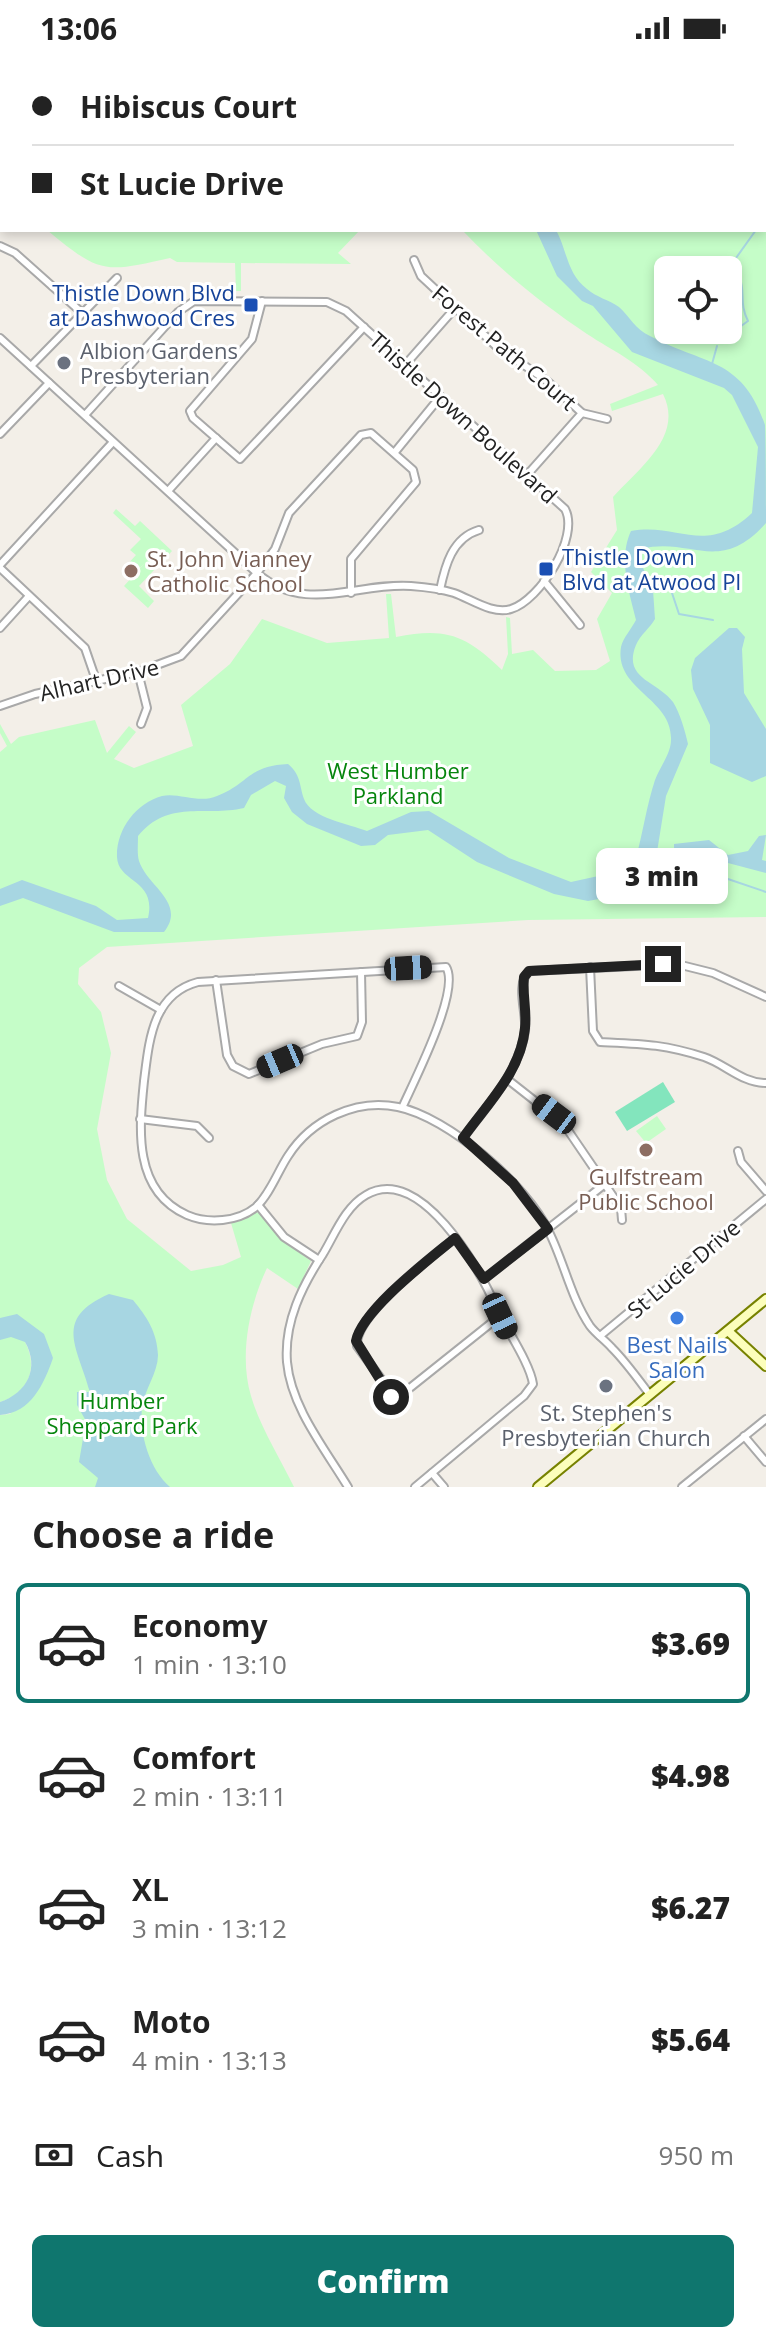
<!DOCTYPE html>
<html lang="en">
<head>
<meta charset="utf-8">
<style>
  :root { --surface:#fff; --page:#f6f6f6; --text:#222; --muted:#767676; --line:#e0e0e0; --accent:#0f766e }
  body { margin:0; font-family:"Open Sans",sans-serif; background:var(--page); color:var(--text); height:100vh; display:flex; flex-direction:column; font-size:30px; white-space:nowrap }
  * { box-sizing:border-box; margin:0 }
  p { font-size:26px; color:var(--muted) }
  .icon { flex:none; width:44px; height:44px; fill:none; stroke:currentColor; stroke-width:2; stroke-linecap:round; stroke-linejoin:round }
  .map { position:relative; height:1431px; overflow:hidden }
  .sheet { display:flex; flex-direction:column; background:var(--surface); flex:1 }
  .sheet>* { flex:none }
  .banner { position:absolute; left:0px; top:0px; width:766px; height:176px; box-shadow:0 4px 12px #0003; display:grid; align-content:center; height:176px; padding:0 32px; background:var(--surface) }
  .fabs { position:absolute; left:654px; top:200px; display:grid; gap:16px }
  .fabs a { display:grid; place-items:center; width:88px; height:88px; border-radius:12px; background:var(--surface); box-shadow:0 4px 12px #0003; font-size:40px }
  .end { position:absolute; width:36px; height:36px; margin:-18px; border:10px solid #222; background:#fff; box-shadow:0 0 0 4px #fff }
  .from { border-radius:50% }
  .bubble { position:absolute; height:56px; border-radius:12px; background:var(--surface); box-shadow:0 4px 12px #0003; font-size:26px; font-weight:800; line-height:56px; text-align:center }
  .car { position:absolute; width:24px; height:48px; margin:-24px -12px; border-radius:10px; box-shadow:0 0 6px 2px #0007; background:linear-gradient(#222 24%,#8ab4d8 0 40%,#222 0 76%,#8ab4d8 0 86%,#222 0) }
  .banner b { display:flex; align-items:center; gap:28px; height:76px; font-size:30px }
  .banner b+b { border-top:2px solid var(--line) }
  .banner i { width:20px; height:20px; background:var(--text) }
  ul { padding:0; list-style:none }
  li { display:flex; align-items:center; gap:24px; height:120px; margin:0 16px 12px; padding:0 16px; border:4px solid transparent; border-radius:12px }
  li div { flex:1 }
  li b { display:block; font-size:30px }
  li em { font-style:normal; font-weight:800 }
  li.selected { border-color:var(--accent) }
  li>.icon { width:72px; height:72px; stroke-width:1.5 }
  h2 { padding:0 32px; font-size:36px; line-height:96px }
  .pay { display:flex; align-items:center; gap:20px; height:88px; padding:0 32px; font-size:30px }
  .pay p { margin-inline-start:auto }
  .cta { display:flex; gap:16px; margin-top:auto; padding:16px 32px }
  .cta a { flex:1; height:92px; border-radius:12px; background:var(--accent); color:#fff; font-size:32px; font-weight:800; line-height:92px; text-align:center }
  .status { display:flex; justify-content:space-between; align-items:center; height:56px; padding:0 40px; background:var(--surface); direction:ltr }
  .status svg { height:22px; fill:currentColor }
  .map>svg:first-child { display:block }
</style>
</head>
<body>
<div class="status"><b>13:06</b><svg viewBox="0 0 49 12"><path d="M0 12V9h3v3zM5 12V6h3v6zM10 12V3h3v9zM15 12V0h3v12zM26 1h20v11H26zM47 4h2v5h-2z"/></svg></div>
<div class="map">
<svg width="766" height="1431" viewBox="0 0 766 1431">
  <rect width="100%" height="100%" fill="#f3efe8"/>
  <g fill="#c5fdc8" fill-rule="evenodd">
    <path d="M19,0H497L499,2H18Z"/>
    <path d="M636,0H766V861L528,864L107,891L79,912L78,928L101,956L111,997L97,1073L107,1124L127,1163L191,1215L223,1209L241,1201L231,1167L256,1156L262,1158L286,1187L311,1205L298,1233L267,1212C249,1250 239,1300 251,1340C260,1371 280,1402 294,1431H0V1359L10,1358L53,1302L25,1286C39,1312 28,1338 0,1346V696L7,690L0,677V668L11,688L19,681L95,664L107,697L129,670L136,676L114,703L134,712L193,690L181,649L230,608L262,563L327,587L389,582L386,538H391L396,581C446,571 466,579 502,614L508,598L506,561L510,562L512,598L533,594L555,615L596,614L610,605L597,563L612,537L591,516L617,474L613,441C640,411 684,380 663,338L612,355L610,348L658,329C638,306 613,295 587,278C541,247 501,215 462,174H764V2ZM668,214H728V274H668Z"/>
    <path d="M47,174H360L338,197L351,208L241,207V235H236L235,207L177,206L170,202C104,217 100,218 47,174Z"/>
    <path d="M116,453L135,470L140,465L172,495L139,530L154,545L148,552L124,530L145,507L137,515L126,510L136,499L130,494L141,483L113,457Z"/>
    <path d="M657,1060L666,1073L646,1087L636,1075Z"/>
  </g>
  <path fill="#83e5bd" d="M663,1026L675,1046L627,1075L615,1056Z"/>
  <g fill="#a7d6e2">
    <path d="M536,174H556C567,194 567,218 587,233C596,241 609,244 619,251C630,261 635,273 650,280C704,309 742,301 765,369C766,392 766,441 766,467C719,520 691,480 641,493L639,503L653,534L655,563C650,572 640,579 636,589C622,623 658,625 673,646C680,657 685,675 688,688L666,740L657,796L636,822L599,843L588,845L554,838L477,806L428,774L388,779L375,789L361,790L307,768L292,756L284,742L286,730L275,725L251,739L244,752C203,761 169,743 138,780C138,788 137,798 139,805C147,830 187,847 164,876H114L23,842L0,850V833L22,824L96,850L117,864L148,862C157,823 118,827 117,801C116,774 136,747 162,740C178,736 199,748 217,740C249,728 247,710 288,708C301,719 299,728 304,743C311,762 349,768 367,775L411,756L429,755L509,802L571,826L612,817L636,802C643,776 647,748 655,724C660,711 671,697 671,684C673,642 614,634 621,591C623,582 632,572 636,564C629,535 618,503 631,475C679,466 705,501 752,457L758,391L732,339L724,332L632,296L593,250L582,245L557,220Z"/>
    <path d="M729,572H737L745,581L742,593L744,637L766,673V720L752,726L710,707V669L693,633L691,614L695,602Z"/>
    <path d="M766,779L762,804L766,805V817L728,807L680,808L674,802V788L709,784L728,799L748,795L759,780Z"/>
    <path d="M109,1238L133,1244C147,1261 157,1276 158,1299C158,1317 144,1334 142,1352C139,1378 150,1414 170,1431H95L98,1422L79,1406L86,1365L77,1349V1336H90C77,1289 53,1263 109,1238Z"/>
    <path d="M17,1258L44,1278L53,1302C44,1328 31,1357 0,1359V1346C27,1337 40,1312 25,1286L11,1281L0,1284V1262Z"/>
  </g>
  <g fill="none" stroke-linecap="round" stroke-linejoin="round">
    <g stroke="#a7d6e2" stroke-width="2">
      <path d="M764,158L766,152"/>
      <path d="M719,286L748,265C737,243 749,235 734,210L736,202L756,174"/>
      <path d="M712,308L717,290"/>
      <path d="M651,526L671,534L679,558L713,564"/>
      <path d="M635,816L670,823L725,822L766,836"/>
    </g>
    <g stroke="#a9a9a9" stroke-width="10">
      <g id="street">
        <path d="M0,190L15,197L80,255"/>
        <path d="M414,204L421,220L496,290L547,325L582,357L607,363"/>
        <path d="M262,245L252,283L190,355L193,362L240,403L364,271"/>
        <path d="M0,282L257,517C305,559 357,526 411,530C425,531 441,533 454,537C471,543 493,559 511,553C540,544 580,481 565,453L346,255L327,246L194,245L178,256L85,359"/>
        <path d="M405,309L456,251"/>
        <path d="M31,310L117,222"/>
        <path d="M0,378L49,327"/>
        <path d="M395,396L440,341"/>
        <path d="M527,419L582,357"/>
        <path d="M168,435L216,382"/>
        <path d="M0,509L113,386"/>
        <path d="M0,512L85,592L96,624"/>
        <path d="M544,525L580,569"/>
        <path d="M440,534C445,510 452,482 479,474"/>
        <path d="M0,572L29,540"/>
        <path d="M138,616L147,652L141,668"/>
        <path d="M0,650L35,638L138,616L181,600L257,517L275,493L289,457L361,379L371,377L413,414L416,426L351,503V537"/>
        <path d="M590,911L593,975L600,986C642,988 663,988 704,1001C725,1008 742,1027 766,1027"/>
        <path d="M216,924L227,999L233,1010L249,1018L322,988L357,980L362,966L361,916"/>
        <path d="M119,930L161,954"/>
        <path d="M507,1023L563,1067L621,1152L622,1164"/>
        <path d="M402,1052C414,1025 461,934 446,911L198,926C152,938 149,986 144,1025C139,1073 133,1135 187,1159C208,1168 238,1166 256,1151C270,1138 278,1115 288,1100C311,1064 356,1042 398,1051C448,1061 527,1129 549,1176C564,1206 571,1242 590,1270C596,1278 605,1284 612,1292C626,1306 638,1323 650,1339"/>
        <path d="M140,1063L197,1070L209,1082"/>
        <path d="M463,1082C487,1049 519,1017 525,975C527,957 515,929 529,915L677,908L713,917L766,941"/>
        <path d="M738,1095L741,1106L766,1135"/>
        <path d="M258,1149L284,1181L319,1204"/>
        <path d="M455,1182C432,1201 354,1259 357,1290L396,1343L500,1260"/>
        <path d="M484,1223L605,1128"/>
        <path d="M600,1280L766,1143"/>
        <path d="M744,1380L766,1406"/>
        <path d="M432,1417L444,1431"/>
        <path d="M348,1431C325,1393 291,1351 287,1306C284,1266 302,1230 323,1198C335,1178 345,1151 366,1139C420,1107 480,1213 496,1251C506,1273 530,1307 533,1328L524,1340L415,1431"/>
        <path d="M682,1431L766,1363"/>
      </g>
    </g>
    <g stroke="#778200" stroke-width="12">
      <g id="secondary">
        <path d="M728,1275L766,1310"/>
        <path d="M538,1431L766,1243"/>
      </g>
    </g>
    <use href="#street" stroke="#fff" stroke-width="6"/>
    <use href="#secondary" stroke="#fcfebb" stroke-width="8"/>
  </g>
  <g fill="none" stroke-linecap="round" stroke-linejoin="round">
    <path stroke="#222" stroke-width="10" d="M391,1341L356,1285C362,1254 431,1202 455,1182L484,1223L548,1173L513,1127L463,1082C487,1048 521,1016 525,972C527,955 522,938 524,921L529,915L663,908"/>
  </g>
  <g fill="#1a4fb4" stroke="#fff" stroke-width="3">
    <rect x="243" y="241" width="16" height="16" rx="4"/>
    <rect x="538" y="505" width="16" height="16" rx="4"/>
  </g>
  <g fill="#6b7280" stroke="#fff" stroke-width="3">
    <circle cx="64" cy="307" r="8"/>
    <circle cx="606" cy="1330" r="8"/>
  </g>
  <g fill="#8d6e63" stroke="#fff" stroke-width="3">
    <circle cx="131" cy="515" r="8"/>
    <circle cx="646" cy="1094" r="8"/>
  </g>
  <circle fill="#3f7fe0" stroke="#fff" stroke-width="3" cx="677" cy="1262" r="8"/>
  <g text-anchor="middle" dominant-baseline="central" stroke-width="6" stroke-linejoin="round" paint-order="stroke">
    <g font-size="22" fill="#164399" stroke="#fff" text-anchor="end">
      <text x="235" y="236">Thistle Down Blvd<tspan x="235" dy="25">at Dashwood Cres</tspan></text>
      <text x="562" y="500" text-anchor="start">Thistle Down<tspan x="562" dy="25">Blvd at Atwood Pl</tspan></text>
    </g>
    <g font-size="22" fill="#222" stroke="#fff">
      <text transform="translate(505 291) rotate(40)">Forest Path Court</text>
      <text transform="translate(464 361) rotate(42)">Thistle Down Boulevard</text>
      <text transform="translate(99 623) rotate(-13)">Alhart Drive</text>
      <text transform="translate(683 1212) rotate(-40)">St Lucie Drive</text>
    </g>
    <g font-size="22" fill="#5b616d" stroke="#fff" text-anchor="start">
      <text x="80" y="294">Albion Gardens<tspan x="80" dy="25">Presbyterian</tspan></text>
      <text x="606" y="1356" text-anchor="middle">St. Stephen's<tspan x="606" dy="25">Presbyterian Church</tspan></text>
    </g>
    <g font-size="22" fill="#785e54" stroke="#fff" text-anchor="start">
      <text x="147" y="502">St. John Vianney<tspan x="147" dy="25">Catholic School</tspan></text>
      <text x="646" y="1120" text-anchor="middle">Gulfstream<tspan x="646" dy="25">Public School</tspan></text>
    </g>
    <g font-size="22" fill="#06850d" stroke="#fff">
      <text x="398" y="714">West Humber<tspan x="398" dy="25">Parkland</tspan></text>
      <text x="122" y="1344">Humber<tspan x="122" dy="25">Sheppard Park</tspan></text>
    </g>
    <g font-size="22" fill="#366cbe" stroke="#fff">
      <text x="677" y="1288">Best Nails<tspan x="677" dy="25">Salon</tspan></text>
    </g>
  </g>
</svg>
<div class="fabs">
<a><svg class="icon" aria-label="locate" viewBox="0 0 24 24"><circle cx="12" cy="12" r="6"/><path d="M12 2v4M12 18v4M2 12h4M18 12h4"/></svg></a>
</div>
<i class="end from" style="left:391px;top:1341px"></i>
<i class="end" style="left:663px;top:908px"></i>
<div class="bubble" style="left:596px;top:792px;width:132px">3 min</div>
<i class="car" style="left:408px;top:912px;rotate:87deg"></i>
<i class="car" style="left:280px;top:1005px;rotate:247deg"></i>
<i class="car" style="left:554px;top:1058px;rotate:307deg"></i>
<i class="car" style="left:500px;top:1260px;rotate:155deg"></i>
<div class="banner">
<b><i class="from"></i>Hibiscus Court</b>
<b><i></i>St Lucie Drive</b>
</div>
</div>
<section class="sheet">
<h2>Choose a ride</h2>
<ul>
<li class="selected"><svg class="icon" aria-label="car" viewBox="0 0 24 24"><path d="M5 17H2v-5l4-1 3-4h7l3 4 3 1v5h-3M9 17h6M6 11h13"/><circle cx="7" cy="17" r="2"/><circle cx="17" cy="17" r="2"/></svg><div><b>Economy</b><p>1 min · 13:10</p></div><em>$3.69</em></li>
<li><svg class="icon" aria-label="car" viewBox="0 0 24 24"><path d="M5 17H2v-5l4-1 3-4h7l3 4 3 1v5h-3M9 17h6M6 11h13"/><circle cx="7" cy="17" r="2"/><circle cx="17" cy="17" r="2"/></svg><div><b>Comfort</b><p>2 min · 13:11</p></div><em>$4.98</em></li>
<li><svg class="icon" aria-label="car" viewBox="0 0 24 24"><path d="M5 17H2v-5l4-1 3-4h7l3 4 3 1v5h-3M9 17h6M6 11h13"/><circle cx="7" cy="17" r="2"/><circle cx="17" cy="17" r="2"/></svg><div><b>XL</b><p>3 min · 13:12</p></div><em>$6.27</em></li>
<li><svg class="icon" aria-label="car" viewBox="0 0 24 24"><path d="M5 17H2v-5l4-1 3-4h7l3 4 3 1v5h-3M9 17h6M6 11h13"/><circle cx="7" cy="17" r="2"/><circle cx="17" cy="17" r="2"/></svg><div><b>Moto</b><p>4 min · 13:13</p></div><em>$5.64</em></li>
</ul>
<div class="pay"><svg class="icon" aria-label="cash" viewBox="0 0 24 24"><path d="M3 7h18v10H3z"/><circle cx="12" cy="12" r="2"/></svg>Cash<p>950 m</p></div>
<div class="cta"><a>Confirm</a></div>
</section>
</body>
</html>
